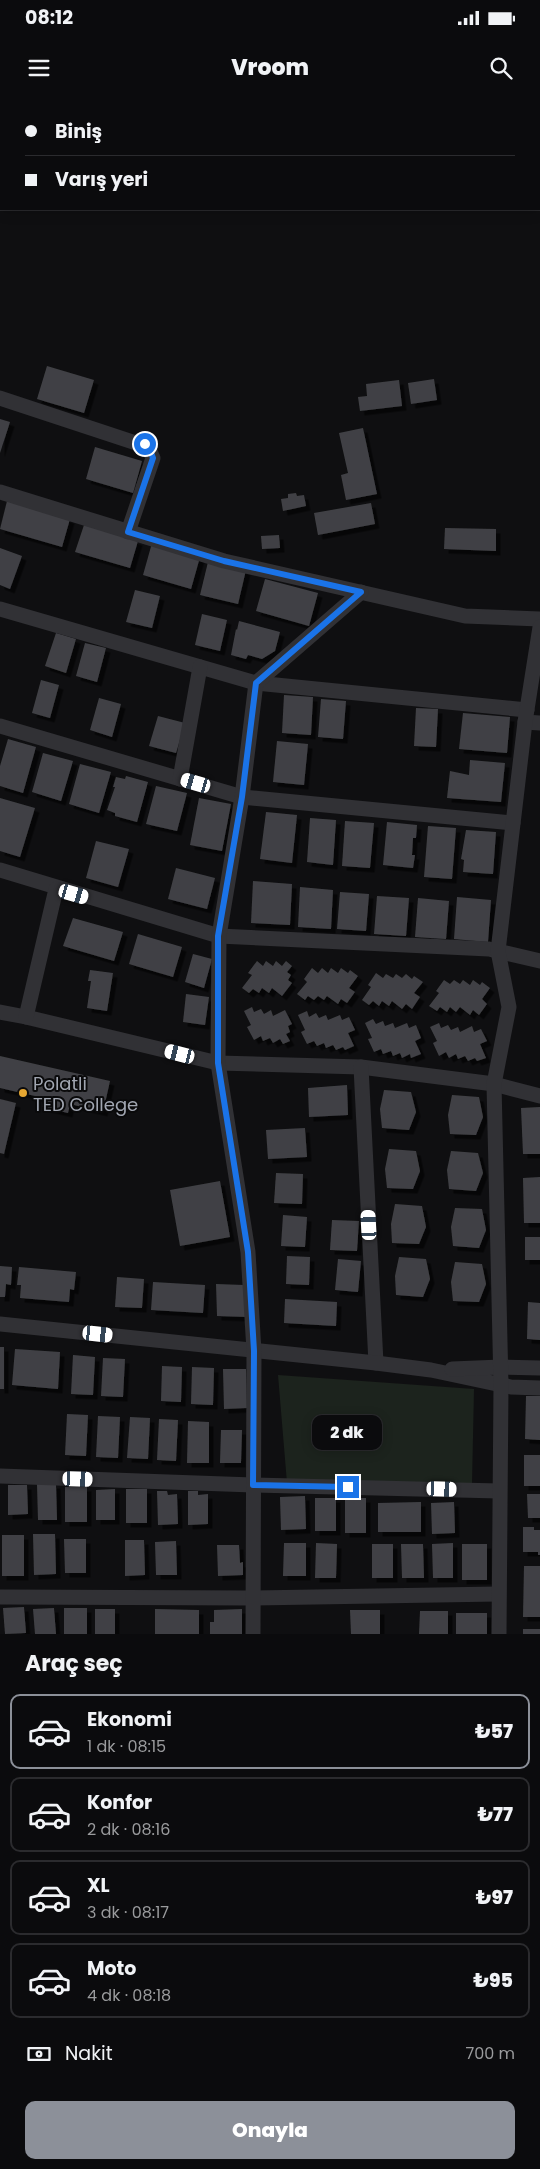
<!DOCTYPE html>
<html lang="tr">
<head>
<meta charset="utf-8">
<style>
  :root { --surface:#0b0b0d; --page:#141416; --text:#f1f3f6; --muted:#9a9b9d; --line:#2b2b2e; --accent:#8c9099 }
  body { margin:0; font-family:Poppins,sans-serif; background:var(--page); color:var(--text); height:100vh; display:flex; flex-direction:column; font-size:19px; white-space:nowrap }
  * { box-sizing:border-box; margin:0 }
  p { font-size:16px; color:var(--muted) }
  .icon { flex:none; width:28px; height:28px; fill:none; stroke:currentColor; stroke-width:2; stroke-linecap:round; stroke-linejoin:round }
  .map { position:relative; height:1534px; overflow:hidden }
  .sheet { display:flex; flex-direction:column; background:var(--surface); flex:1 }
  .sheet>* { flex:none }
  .top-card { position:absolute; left:0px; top:0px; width:540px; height:110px; box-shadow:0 2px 12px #0003,0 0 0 1px var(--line); display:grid; align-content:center; height:110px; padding:0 25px; background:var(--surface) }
  .end { position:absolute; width:22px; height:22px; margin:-11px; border:6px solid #1a73e8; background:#fff; box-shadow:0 0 0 2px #fff }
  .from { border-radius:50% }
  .bubble { position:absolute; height:35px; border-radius:10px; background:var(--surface); box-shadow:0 2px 12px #0003,0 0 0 1px var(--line); font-size:16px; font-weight:800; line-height:35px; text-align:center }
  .car { position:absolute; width:15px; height:30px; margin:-15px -8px; border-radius:6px; box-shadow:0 0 4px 1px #0007; background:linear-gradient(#fff 24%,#345 0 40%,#fff 0 76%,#345 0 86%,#fff 0) }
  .top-card b { display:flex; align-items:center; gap:18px; height:48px; font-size:19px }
  .top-card b+b { border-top:1px solid var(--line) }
  .top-card i { width:12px; height:12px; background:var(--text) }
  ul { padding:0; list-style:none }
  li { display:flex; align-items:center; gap:15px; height:75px; margin:0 10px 8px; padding:0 15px; border:2px solid var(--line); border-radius:10px }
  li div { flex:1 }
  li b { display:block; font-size:19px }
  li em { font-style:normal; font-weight:800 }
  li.current { border-color:var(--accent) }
  li>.icon { width:45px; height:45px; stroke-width:1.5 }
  h2 { padding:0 25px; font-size:22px; line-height:60px }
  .pay { display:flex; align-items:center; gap:12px; height:55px; padding:0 25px; font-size:19px }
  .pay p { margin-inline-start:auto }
  .button { display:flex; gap:10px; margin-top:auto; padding:10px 25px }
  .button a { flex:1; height:58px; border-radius:10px; background:var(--accent); color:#fff; font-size:20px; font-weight:800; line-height:58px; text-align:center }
  .status { display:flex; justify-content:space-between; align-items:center; height:35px; padding:0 25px; background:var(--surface); direction:ltr }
  .status svg { height:14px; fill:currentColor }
  header { display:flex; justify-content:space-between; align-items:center; height:65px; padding:0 25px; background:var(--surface); font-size:22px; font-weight:800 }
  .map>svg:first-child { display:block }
</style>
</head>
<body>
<div class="status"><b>08:12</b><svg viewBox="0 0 49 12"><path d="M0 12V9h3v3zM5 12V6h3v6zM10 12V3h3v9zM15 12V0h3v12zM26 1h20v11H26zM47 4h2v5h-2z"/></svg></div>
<header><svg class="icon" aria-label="menu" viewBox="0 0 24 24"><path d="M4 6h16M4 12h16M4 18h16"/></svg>Vroom<svg class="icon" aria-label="search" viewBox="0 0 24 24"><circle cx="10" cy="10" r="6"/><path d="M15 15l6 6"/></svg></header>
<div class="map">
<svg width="540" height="1534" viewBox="0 0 540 1534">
  <defs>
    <filter id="shadow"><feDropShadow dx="4.5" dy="4.5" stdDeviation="0" flood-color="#0009"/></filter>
  </defs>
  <rect width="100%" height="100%" fill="#0f0f11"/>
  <path fill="#1c231d" d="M278,1275L474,1289L472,1384L287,1383Z"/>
  <g fill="#404145" filter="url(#shadow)">
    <path d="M47,266L94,280L84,313L37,299Z"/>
    <path d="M434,279L437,300L411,304L408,283Z"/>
    <path d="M399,280L402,306L360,311L358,297L367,296L366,284Z"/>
    <path d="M0,319L10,322L0,353Z"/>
    <path d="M363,328L377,394L346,400L341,375L348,373L339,333Z"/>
    <path d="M95,347L142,361L133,393L86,379Z"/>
    <path d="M296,393L297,396L304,395L306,406L283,411L281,399L288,398V394Z"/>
    <path d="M7,401L70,419L62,447L0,429Z"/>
    <path d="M371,403L375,424L318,435L314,413Z"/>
    <path d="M84,425L138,441L130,468L75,452Z"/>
    <path d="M445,428L496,429V451L444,449Z"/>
    <path d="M279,435L280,448L262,449L261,436Z"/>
    <path d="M152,443L200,457L191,489L143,475Z"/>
    <path d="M0,448L22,456L10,489L0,485Z"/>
    <path d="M208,462L246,470L238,504L200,495Z"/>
    <path d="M265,479L318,493L309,526L256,511Z"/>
    <path d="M135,490L160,496L152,528L126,522Z"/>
    <path d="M202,514L227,520L220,551L195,545Z"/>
    <path d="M239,521L280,532L275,551L262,559L248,555L246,559L231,555L236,529L237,530Z"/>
    <path d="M56,533L76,539L66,573L45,566Z"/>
    <path d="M85,543L106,548L97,582L76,576Z"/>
    <path d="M41,580L59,585L50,618L32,613Z"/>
    <path d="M284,595L313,597L311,635L282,633Z"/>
    <path d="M99,598L121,604L112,637L90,630Z"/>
    <path d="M321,599L346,601L343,639L318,637Z"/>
    <path d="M416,608L438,609L436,647L414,646Z"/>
    <path d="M463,613L510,617L507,653L459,649Z"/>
    <path d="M158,616L185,623L176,653L149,646Z"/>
    <path d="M8,639L36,647L23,693L0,686V666Z"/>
    <path d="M277,641L308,644L304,685L273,682Z"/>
    <path d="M43,653L73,661L61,701L32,692Z"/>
    <path d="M470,660L505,663L501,702L447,698L450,671L469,675Z"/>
    <path d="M80,664L111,672L99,713L69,704Z"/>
    <path d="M126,676L148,682L137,722L115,716V713L107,710L115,687H113L116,677L125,679Z"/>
    <path d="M156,686L187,693L177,731L146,724Z"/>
    <path d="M0,698L35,708L20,757L0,751Z"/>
    <path d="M199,698L231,704L222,751L190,745Z"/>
    <path d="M266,712L297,715L292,763L260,759Z"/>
    <path d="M310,718L336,720L333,765L307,762Z"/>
    <path d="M345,721L374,723L370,768L342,766Z"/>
    <path d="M387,722L417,725L416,738H413L412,755H415L413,768L383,765Z"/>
    <path d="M428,726L456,728L452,779L424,777Z"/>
    <path d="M466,730L496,732L493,774L463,772L464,760L461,759Z"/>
    <path d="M96,741L129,749L118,787L86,778Z"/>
    <path d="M176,768L215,778L207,809L168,799Z"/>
    <path d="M253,781L292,784L290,825L251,823Z"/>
    <path d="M300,787L333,790L331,829L298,827Z"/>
    <path d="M340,792L369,794L366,831L337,829Z"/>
    <path d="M377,796L409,798L406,836L374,834Z"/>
    <path d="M457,797L491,800L488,842L454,839Z"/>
    <path d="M418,798L449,801L446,839L415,837Z"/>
    <path d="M73,818L123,832L114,861L63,846Z"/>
    <path d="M138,834L182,847L173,877L129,864Z"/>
    <path d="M193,854L212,859L204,888L185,882Z"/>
    <path d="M257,861L263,866L266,861L273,866L276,861L282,866L286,861L292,866L287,872L291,875L288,880L292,883L282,896L272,888L269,893L262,888L259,893L253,889L249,893L242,888L252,875L248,873Z"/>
    <path d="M312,868L318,873L322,868L328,873L331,868L338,873L341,868L348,873L350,870L358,876L349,888L355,892L347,903L341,899L338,904L327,896L324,900L318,896L314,900L308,896L305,900L297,894L307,882L304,879Z"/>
    <path d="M90,870L113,873L107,911L87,908L91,881H88Z"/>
    <path d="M376,873L383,878L386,874L393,878L396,874L402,878L406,874L412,879L414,876L423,882L414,893L420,897L412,909L406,904L402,909L392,901L389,906L382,901L379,906L373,901L369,905L362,900L371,887L368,885Z"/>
    <path d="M444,880L450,884L454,880L460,884L463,880L470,885L473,880L480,885L482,882L490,888L482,899L487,904L479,915L473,910L470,915L460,907L456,912L450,907L447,912L440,907L437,911L429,906L439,893L436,891Z"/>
    <path d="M186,894L209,897L205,925L183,922Z"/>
    <path d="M252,907L254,912L261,909L264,914L271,910L273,916L285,910L292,924L288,926L290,932L286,934L290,941L283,944L280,939L273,943L270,938L263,941L261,936L254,940L247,927L251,925L244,911Z"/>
    <path d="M307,911L309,917L316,913L319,918L326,915L328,920L340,915L342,920L349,917L355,930L348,933L354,946L345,950L343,947L336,950L333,945L326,948L324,943L317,946L314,941L307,944L301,932L305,930L298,915Z"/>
    <path d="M373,919L376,924L383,921L385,926L393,923L395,928L407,923L409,928L416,925L421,938L415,941L421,954L411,958L410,954L402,958L400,953L393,956L391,951L383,954L381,949L374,952L368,939L372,938L365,923Z"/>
    <path d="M439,923L441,928L448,925L451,930L458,927L460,932L472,926L474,932L481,929L487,941L480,944L486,958L477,961L475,958L468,961L465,956L458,959L456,954L449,958L446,952L439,956L433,943L437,941L430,927Z"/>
    <path d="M0,956L110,981L103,1012L70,1004L68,1013L42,1007L44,998L0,988Z"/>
    <path d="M347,985L348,1015L309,1017L308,988Z"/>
    <path d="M384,990L411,992L416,1012L409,1030L382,1028L380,1009Z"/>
    <path d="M452,995L479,997L483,1017L476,1035L450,1034L448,1015Z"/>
    <path d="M0,999L16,1003L4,1054L0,1053Z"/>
    <path d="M540,1007V1054H523L521,1008Z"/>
    <path d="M305,1028L307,1057L268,1059L266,1030Z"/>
    <path d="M389,1049L416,1051L420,1071L413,1089L387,1088L385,1069Z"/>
    <path d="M451,1051L478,1053L483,1073L476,1091L449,1089L447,1070Z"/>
    <path d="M276,1073L303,1074L302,1104L274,1103Z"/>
    <path d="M540,1077V1123H524L523,1078Z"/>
    <path d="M220,1081L230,1137L180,1146L170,1090Z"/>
    <path d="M395,1104L422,1106L426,1127L419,1144L392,1143L391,1124Z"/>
    <path d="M455,1108L482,1109L486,1130L479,1148L453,1146L451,1127Z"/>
    <path d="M283,1115L307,1117L305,1147L281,1146Z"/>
    <path d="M332,1120L359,1121L357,1151L330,1150Z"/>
    <rect x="525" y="1137" width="15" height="23"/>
    <path d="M287,1156L310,1157L309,1185L286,1184Z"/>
    <path d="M399,1157L426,1159L430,1179L423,1197L396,1195L395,1176Z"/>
    <path d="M338,1159L361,1161L358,1192L335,1190Z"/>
    <path d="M455,1162L482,1164L486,1184L479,1202L453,1201L451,1182Z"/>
    <path d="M0,1166L12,1167L11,1185L6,1184L5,1197H0Z"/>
    <path d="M19,1167L76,1172L74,1190L70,1189L69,1202L20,1198L21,1185H17Z"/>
    <path d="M117,1177L144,1179L142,1208L115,1207Z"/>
    <path d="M153,1182L205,1185L203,1213L151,1210Z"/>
    <path d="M216,1184L244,1185L248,1217L217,1216Z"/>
    <path d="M285,1199L337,1202L336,1226L284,1223Z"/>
    <path d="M528,1202L540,1203V1240L527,1239Z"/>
    <rect x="0" y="1247" width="4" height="42"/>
    <path d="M15,1249L60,1252L58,1289L12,1285Z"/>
    <path d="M73,1255L95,1257L93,1295L71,1294Z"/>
    <path d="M103,1258L125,1259L123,1297L101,1296Z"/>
    <path d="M162,1266L182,1267L181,1302L161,1301Z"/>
    <path d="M192,1267L214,1268L213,1305L191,1304Z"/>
    <path d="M223,1269H246L247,1308L224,1309Z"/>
    <path d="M526,1296H540V1340L525,1339Z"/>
    <path d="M67,1314L88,1315L86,1356L65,1355Z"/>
    <path d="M98,1316L120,1317L118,1358L96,1357Z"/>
    <path d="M130,1317L150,1318L148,1359L127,1358Z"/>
    <path d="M159,1319L178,1320L176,1361L157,1360Z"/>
    <path d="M188,1321L209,1322V1363H187Z"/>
    <path d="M221,1330H242L241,1363H220Z"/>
    <rect x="524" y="1355" width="16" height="31"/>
    <path d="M37,1384H56L57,1420H38Z"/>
    <path d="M8,1385H27L28,1414L8,1415Z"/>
    <rect x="65" y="1387" width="22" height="35"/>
    <path d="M115,1389V1420H96V1390Z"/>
    <rect x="126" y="1389" width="21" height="34"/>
    <path d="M157,1391H167L168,1395L177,1394L178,1424L158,1425Z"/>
    <path d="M188,1391H198V1395L208,1394V1424L188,1425Z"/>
    <path d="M527,1394H540V1418H528Z"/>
    <path d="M305,1396L306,1429L281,1430L280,1397Z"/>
    <rect x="315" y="1398" width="21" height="33"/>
    <rect x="345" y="1398" width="21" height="35"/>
    <path d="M421,1402V1432H378V1403Z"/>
    <path d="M454,1402L455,1433L432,1434L431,1403Z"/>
    <path d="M523,1427H534V1430H540V1455H538V1452H523Z"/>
    <path d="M33,1434H55L56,1474L34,1475Z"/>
    <rect x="2" y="1435" width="22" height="41"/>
    <path d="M64,1439H86V1473H65Z"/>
    <path d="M125,1440H144L145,1475L125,1476Z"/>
    <path d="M176,1441L177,1475H156L155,1442Z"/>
    <path d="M284,1443H306V1476H283Z"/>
    <path d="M316,1443L337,1444L336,1478H315Z"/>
    <path d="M453,1443V1478H433L432,1444Z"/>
    <rect x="372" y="1444" width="21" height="34"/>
    <path d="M401,1444H423L424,1478H402Z"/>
    <rect x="462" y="1444" width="25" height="36"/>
    <path d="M217,1445H239L240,1463L243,1462V1475L218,1476Z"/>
    <path d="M524,1466H540V1517H523Z"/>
    <path d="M24,1507L26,1533L5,1534L3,1508Z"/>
    <path d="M54,1508L56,1534H35L33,1509Z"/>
    <rect x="64" y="1508" width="23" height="26"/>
    <rect x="95" y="1509" width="20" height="25"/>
    <path d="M155,1509L199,1510V1534H155Z"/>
    <path d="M242,1509V1534H210V1522H214V1510Z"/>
    <path d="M350,1510H380V1534H351Z"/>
    <path d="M420,1511H448V1534H419Z"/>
    <rect x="456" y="1513" width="31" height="21"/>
    <rect x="523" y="1529" width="17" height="5"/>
  </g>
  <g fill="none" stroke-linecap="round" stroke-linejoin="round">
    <g stroke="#313135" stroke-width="15">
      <path d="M0,298L148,347L153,358L128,432"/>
      <path d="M0,392L224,461L465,516L540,519"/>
      <path d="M0,509L256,583L527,610"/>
      <path d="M525,622L540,623"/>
      <path d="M0,626L242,697L513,723"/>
      <path d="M180,679L200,567"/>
      <path d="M0,770L219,836L489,849L540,861"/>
      <path d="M0,912L26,917L218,963L361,967L494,984L540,996"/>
      <path d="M26,917L56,789"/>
      <path d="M361,967L376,1263"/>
      <path d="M0,1224L376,1263L431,1270L511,1287L540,1288"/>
      <path d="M452,1269L501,1267L540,1268"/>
      <path d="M0,1376L253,1385L499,1391"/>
      <path d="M0,1497L253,1498L498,1494"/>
      <path d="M253,1534L254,1251L248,1152L218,963L219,836L242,697L256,583L361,492"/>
      <path d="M499,1534L501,1285L494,984L509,907L498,851L525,622L540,527"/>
    </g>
  </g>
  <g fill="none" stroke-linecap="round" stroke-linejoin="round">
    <path stroke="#1a73e8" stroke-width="6" d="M145,344L150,350L153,358L128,432L224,461L361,492L256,583L242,697L218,836V963L248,1152L254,1251L253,1385L348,1387"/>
  </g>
  <circle fill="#e6a732" stroke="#0a0a0b" stroke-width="2" cx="23" cy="993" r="5"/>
  <g text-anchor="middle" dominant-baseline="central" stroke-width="4" stroke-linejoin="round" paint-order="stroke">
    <g font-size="18" fill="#a1a6b1" stroke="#0a0a0b" text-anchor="start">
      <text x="33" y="983">Polatli<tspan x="33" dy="21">TED College</tspan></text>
    </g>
  </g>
</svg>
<i class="end from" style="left:145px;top:344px"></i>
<i class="end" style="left:348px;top:1387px"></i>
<div class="bubble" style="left:312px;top:1315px;width:70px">2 dk</div>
<i class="car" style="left:196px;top:683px;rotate:286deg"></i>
<i class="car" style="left:74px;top:794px;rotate:106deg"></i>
<i class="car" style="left:180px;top:954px;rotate:284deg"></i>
<i class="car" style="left:369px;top:1125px;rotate:357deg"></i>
<i class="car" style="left:98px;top:1234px;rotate:96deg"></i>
<i class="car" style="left:78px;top:1379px;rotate:92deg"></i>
<i class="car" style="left:442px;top:1389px;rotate:92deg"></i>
<div class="top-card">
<b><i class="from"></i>Biniş</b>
<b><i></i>Varış yeri</b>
</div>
</div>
<section class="sheet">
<h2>Araç seç</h2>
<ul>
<li class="current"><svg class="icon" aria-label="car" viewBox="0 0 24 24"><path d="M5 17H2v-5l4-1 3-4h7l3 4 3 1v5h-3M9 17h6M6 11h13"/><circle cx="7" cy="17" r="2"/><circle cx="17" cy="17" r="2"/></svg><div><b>Ekonomi</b><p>1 dk · 08:15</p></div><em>₺57</em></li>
<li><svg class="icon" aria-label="car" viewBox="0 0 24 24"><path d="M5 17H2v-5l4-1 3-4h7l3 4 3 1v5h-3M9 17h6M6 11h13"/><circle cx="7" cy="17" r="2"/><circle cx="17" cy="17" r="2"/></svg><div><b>Konfor</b><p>2 dk · 08:16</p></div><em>₺77</em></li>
<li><svg class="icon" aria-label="car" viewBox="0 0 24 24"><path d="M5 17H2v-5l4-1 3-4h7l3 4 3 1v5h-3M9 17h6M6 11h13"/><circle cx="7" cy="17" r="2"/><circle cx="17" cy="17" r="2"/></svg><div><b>XL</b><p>3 dk · 08:17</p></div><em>₺97</em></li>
<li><svg class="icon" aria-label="car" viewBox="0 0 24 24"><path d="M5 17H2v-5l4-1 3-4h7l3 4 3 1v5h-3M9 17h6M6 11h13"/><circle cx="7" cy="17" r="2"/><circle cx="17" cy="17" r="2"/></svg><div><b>Moto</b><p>4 dk · 08:18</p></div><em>₺95</em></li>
</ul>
<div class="pay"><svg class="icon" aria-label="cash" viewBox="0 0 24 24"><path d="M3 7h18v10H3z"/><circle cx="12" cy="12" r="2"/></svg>Nakit<p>700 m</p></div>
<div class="button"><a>Onayla</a></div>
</section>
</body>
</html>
